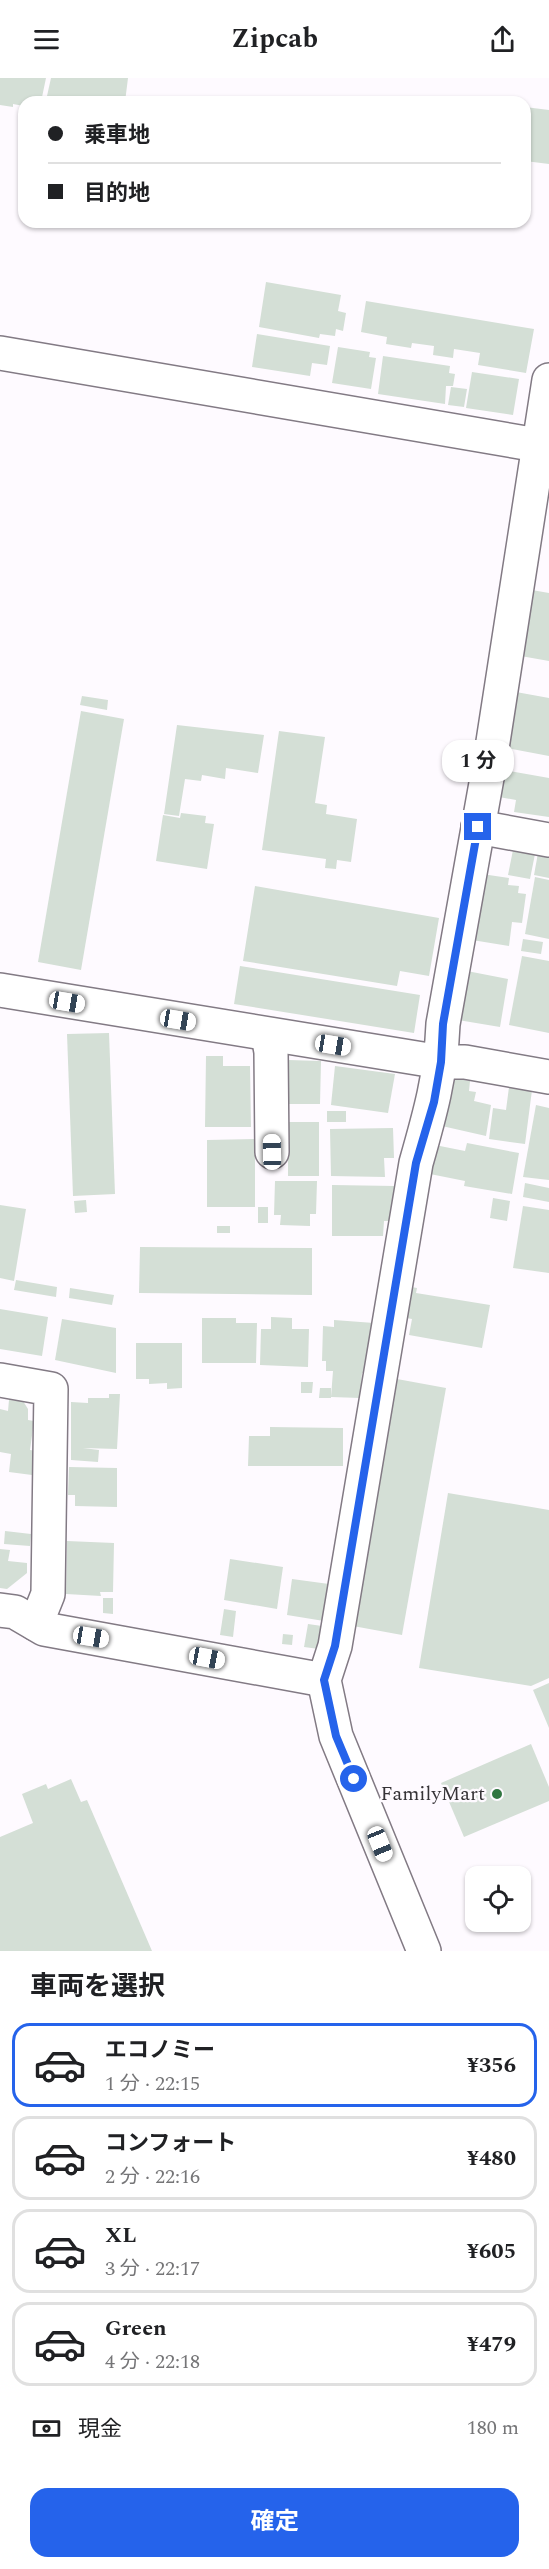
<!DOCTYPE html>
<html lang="ja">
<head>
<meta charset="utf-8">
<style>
  :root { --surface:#fff; --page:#f2f2f2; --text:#202124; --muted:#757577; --line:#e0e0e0; --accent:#2563eb }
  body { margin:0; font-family:Spectral,"Noto Sans JP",serif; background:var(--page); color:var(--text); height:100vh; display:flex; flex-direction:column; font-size:22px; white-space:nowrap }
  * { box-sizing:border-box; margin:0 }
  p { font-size:20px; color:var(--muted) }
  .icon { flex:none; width:33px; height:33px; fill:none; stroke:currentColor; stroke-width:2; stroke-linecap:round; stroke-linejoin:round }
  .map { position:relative; height:1873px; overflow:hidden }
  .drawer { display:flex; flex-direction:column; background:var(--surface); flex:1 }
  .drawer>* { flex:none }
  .hud { position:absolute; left:18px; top:18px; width:513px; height:132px; border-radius:18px; box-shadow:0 2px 4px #0004; display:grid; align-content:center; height:132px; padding:0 30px; background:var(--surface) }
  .controls { position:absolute; left:465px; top:1788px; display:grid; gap:12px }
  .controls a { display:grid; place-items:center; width:66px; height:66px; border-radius:12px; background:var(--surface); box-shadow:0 2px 4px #0004; font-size:30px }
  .end { position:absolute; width:27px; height:27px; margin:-14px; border:8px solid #2563eb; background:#fff; box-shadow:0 0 0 3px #fff }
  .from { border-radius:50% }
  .bubble { position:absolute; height:42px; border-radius:18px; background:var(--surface); box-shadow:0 2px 4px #0004; font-size:20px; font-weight:700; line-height:42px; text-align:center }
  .car { position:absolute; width:18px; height:36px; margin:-18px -9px; border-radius:8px; box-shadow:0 0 4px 2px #0007; background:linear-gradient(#fff 24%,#345 0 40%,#fff 0 76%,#345 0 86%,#fff 0) }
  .hud b { display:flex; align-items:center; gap:21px; height:57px; font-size:22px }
  .hud b+b { border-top:2px solid var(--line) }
  .hud i { width:15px; height:15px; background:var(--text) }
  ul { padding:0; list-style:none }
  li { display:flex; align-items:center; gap:18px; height:84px; margin:0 12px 9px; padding:0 18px; border:3px solid var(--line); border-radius:18px }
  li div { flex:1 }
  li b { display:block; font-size:22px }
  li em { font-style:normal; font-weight:700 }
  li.selected { border-color:var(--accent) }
  li>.icon { width:54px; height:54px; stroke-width:1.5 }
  h2 { padding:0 30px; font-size:27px; line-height:72px }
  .pay { display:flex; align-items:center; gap:15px; height:66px; padding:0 30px; font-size:22px }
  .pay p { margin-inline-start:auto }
  .primary-button { display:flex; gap:12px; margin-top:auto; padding:12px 30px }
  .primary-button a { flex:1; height:69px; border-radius:18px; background:var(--accent); color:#fff; font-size:24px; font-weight:700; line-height:69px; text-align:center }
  header { display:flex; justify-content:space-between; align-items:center; height:78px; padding:0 30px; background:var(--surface); font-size:27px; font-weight:700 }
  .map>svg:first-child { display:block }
</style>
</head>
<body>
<header><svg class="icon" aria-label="menu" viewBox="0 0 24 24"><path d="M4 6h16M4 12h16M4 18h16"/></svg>Zipcab<svg class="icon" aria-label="share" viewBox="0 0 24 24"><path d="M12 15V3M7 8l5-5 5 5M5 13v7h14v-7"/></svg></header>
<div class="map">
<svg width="549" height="1873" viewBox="0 0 549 1873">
  <rect width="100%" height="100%" fill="#fefaff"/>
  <g fill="#d4dfd6">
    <path d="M0,0H46L41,24H24V28L13,26V29L0,27Z"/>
    <path d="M51,0H128L125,24H80L47,18Z"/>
    <path d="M525,29L549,32V86L525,83Z"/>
    <path d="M266,204L341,217L338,233L346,235L343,253L336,251L335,258L320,256L319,260L259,249Z"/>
    <path d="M366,223L534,251L526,295L478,287L480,275L454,271L453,280L433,277L434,268L412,265L411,270L386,266L387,259L361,254Z"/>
    <path d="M257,256L330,268L327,287L312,285L310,298L252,289Z"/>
    <path d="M338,269L370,274L369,279L376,280L371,311L332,305Z"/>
    <path d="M383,278L450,288L449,295L455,296L453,308H446L445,326L378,316Z"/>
    <path d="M472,294L519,301L513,337L466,330Z"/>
    <path d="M451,309L467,311L464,329L448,327Z"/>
    <path d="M526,511L549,515V583L515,577Z"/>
    <path d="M516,614L549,620V678L506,670Z"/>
    <path d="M82,618L108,622L107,632L80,627Z"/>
    <path d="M81,633L124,641L81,892L38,884Z"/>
    <path d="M177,647L264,657L258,695L226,690L225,701L202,697L201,703L185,701L179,738L164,736Z"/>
    <path d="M279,653L325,659L315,725L327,727L326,736L357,741L351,784L337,782L336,791L325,790L326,781L262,772Z"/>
    <path d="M504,692L549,700V739L514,734L516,722L499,719Z"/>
    <path d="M181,735L206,738L205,745L214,746L207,791L156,783L163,737L180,740Z"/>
    <path d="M513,772L535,776L530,801L508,797Z"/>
    <path d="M538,775L549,777V800L534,797Z"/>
    <path d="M482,796L509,800L508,807L519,808L518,815L526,816L522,845L512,844L509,868L472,862Z"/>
    <path d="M535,799L549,802V861L525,856Z"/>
    <path d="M255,808L439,840L429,898L400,893L397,908L243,883Z"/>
    <path d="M523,861L543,864L541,876L521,873Z"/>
    <path d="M522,878L549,883V955L509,947Z"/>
    <path d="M240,888L420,917L414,955L234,926Z"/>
    <path d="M467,893L508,901L500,949L458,942Z"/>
    <path d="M109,955L115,1116L73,1118L67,956Z"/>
    <path d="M206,978H223V988H250L251,1049H205Z"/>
    <path d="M288,982L321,983L320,1026H287Z"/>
    <path d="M335,988L395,996L388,1035L331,1027Z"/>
    <path d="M451,1000L470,1003L469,1013L476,1014L474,1023L491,1027L486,1058L442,1048Z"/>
    <path d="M509,1009L532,1012L525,1066L489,1061L493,1030L506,1032Z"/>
    <path d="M536,1027L549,1030V1102L523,1099Z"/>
    <rect x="327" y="1033" width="19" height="11"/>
    <rect x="288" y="1044" width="31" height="54"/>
    <path d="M393,1050L394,1080H384L385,1099L331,1098L330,1051Z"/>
    <path d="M255,1061V1129H207V1062Z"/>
    <path d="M467,1065L519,1075L512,1116L464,1108L465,1103L430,1096L435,1067L465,1073Z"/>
    <path d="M275,1103H317L316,1136H310V1148L280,1147L281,1137H274Z"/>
    <path d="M525,1105L549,1110V1124L523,1119Z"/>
    <path d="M332,1107L395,1108L394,1143H384L383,1158H332Z"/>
    <path d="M493,1120L510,1123L507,1143L490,1140Z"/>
    <path d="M86,1122L87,1134L75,1135L74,1123Z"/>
    <path d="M0,1127L26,1131L14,1203L0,1200Z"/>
    <path d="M523,1128L549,1132V1195L513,1190Z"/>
    <rect x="258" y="1129" width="10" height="16"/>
    <rect x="217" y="1148" width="13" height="7"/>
    <path d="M140,1169L312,1170V1217L139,1215Z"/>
    <path d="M16,1202L57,1209L56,1219L14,1212Z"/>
    <path d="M406,1208L417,1210L416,1215L490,1227L482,1270L409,1257L412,1241L401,1239Z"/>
    <path d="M70,1210L114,1217L112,1227L69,1220Z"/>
    <path d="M0,1231L48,1239L42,1278L0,1271Z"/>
    <path d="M271,1239L292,1240V1251H309L308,1289L260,1287L261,1251H271Z"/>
    <path d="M202,1240H236V1245H257L256,1285H202Z"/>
    <path d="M62,1241L116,1250V1295L55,1282Z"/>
    <path d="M334,1242L374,1245L367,1295H362L360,1320L331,1319L333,1293H326V1283H322L323,1248L334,1249Z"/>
    <path d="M136,1265H182V1310L167,1311V1305L149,1306V1301H136Z"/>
    <path d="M397,1301L446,1310L402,1557L353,1548Z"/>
    <path d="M301,1304H313L312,1315H301Z"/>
    <path d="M320,1310H331V1320H319Z"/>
    <path d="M109,1316H120L117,1371L83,1370L99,1372L98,1384L71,1382V1324L88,1325V1320H109Z"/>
    <path d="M9,1322L23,1323L28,1331V1342L34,1343L30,1372L36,1373L32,1397L9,1394L11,1376L0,1374V1331L8,1333Z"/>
    <path d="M270,1349L343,1350V1388H248L249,1358H270Z"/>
    <path d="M69,1389L117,1390V1429L75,1428V1417H68Z"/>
    <path d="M448,1415L549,1432V1600L531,1608L419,1590Z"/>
    <path d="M5,1453L31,1456L30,1468L4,1466Z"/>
    <path d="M67,1463L114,1465L113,1514H100L101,1518L66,1516Z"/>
    <path d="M0,1471L10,1472L8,1483L27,1485V1495L7,1511L0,1510Z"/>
    <path d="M230,1481L283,1489L277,1531L224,1522Z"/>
    <path d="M292,1501L329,1506L324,1543L287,1537Z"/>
    <path d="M103,1520H113V1536L103,1535Z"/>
    <path d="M224,1531L236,1533L233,1559L220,1557Z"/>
    <path d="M308,1546L322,1548L319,1571L304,1569Z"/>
    <path d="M283,1556L293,1557L292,1567L282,1566Z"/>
    <path d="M549,1605V1650L533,1612Z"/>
    <path d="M531,1666L549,1709V1723L464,1759L441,1705Z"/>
    <path d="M71,1701L81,1724L87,1722L152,1873H0V1759L33,1745L22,1716L46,1706L48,1711Z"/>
  </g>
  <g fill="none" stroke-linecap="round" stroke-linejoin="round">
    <g stroke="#827a84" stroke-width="36">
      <g id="minor">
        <path d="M0,275L549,369"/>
        <path d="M478,749L549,762"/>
        <path d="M0,912L441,984H465L549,999"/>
        <path d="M268,957L271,974L272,1074"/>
        <path d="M0,1302L51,1311L48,1516L36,1546"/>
        <path d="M0,1532L15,1534L44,1551L324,1602"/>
        <path d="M424,1873L336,1658L324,1602L335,1568L416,1085C430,1036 441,997 443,946L490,683L549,302"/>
      </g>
    </g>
    <use href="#minor" stroke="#fff" stroke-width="33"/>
  </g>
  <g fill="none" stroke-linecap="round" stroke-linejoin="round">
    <path stroke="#2563eb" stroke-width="8" d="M354,1701L336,1658L324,1602L335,1568L416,1085L434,1024L441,984L443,946L478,749"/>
  </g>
  <circle fill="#307641" stroke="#fefaff" stroke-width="2" cx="497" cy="1716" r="6"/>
  <g text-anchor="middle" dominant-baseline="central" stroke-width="4.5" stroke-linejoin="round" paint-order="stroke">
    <g font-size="20" fill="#363337" stroke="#fefaff" text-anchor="end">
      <text x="485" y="1716">FamilyMart</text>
    </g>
  </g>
</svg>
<div class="controls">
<a><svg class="icon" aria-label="locate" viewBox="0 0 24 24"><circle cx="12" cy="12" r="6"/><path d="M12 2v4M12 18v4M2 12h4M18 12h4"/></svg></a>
</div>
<i class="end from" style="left:354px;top:1701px"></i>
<i class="end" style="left:478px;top:749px"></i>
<div class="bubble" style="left:442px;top:662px;width:72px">1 分</div>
<i class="car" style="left:67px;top:924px;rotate:100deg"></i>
<i class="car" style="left:178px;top:942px;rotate:100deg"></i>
<i class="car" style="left:333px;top:967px;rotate:99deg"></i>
<i class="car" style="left:272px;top:1074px;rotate:359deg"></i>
<i class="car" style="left:91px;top:1559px;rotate:100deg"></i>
<i class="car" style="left:207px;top:1580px;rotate:101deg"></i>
<i class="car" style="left:380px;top:1766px;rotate:158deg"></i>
<div class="hud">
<b><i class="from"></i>乗車地</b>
<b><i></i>目的地</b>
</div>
</div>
<section class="drawer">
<h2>車両を選択</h2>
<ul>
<li class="selected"><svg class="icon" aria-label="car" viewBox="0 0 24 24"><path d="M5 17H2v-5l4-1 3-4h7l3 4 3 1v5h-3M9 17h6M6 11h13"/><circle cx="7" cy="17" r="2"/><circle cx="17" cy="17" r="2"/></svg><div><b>エコノミー</b><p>1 分 · 22:15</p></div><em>¥356</em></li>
<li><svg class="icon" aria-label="car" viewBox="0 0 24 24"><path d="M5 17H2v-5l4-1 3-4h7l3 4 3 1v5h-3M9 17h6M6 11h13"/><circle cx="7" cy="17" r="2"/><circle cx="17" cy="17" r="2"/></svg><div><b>コンフォート</b><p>2 分 · 22:16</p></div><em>¥480</em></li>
<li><svg class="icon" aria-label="car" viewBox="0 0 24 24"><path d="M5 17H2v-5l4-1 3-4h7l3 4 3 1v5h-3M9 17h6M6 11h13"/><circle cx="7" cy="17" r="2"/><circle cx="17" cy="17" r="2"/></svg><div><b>XL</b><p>3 分 · 22:17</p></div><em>¥605</em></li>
<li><svg class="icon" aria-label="car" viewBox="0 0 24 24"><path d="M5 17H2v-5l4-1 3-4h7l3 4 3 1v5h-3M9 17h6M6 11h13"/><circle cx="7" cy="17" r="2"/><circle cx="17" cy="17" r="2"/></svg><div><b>Green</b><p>4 分 · 22:18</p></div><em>¥479</em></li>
</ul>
<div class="pay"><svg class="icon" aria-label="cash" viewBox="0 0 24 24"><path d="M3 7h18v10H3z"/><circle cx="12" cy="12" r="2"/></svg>現金<p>180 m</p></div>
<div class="primary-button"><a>確定</a></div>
</section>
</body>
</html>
